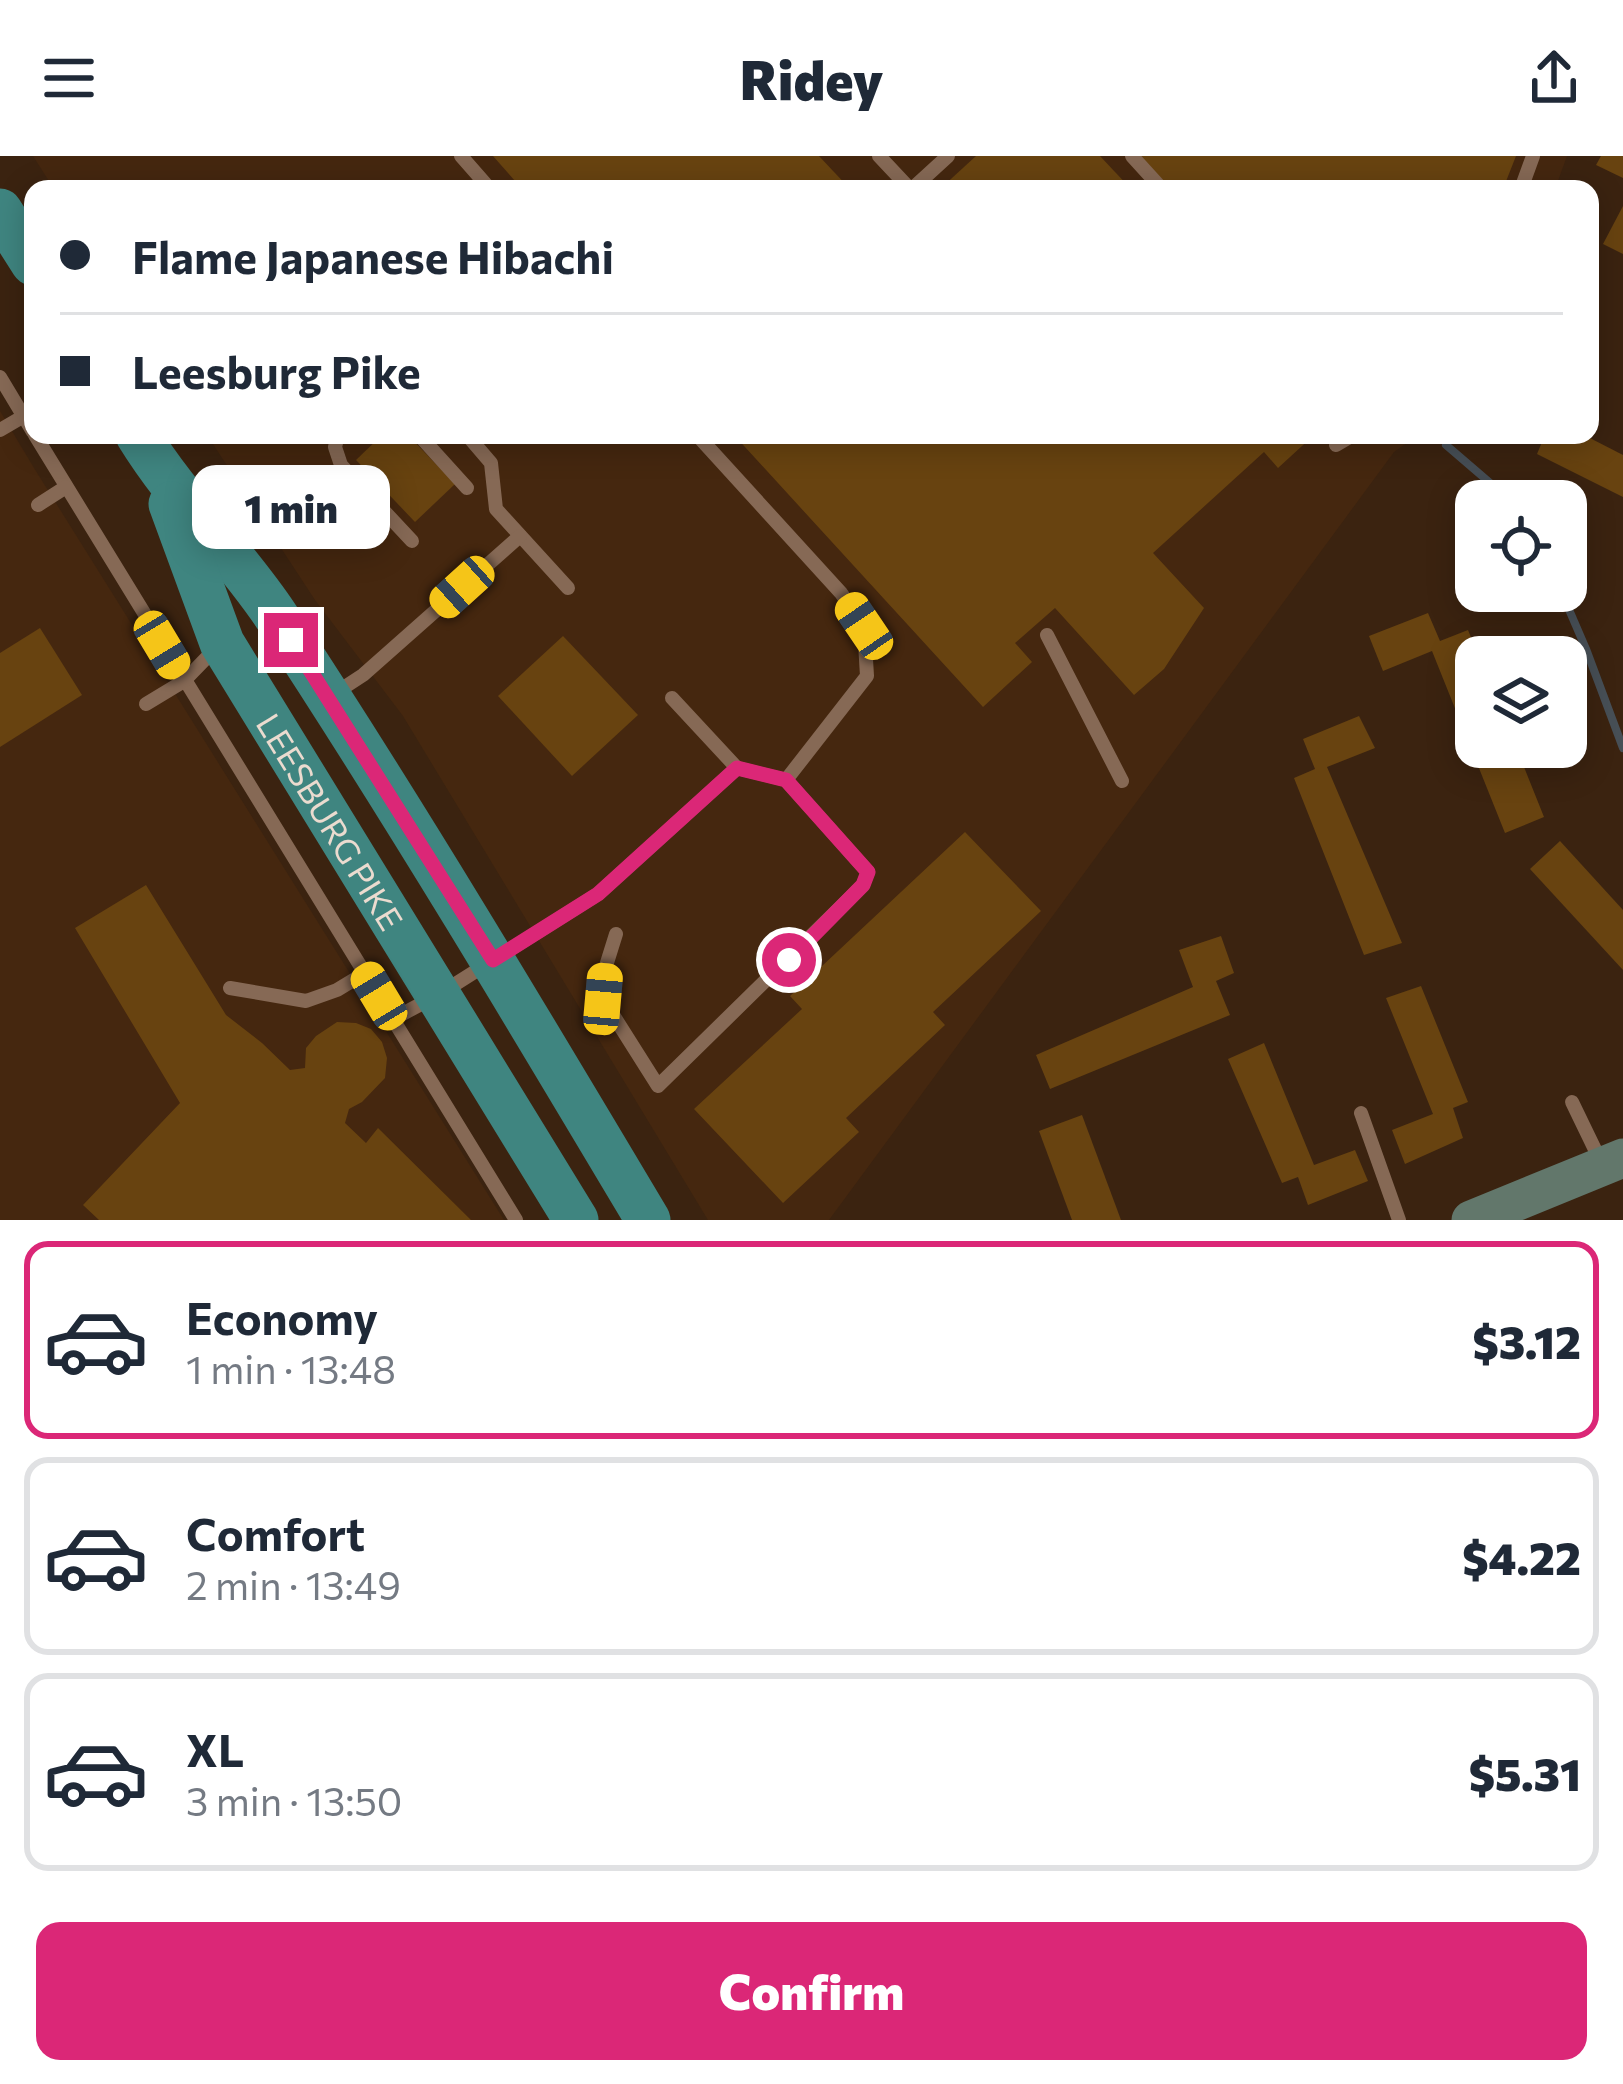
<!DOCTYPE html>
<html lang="en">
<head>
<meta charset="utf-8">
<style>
  :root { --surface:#fff; --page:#f2f2f3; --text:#1f2937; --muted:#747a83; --line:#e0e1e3; --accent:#db2777 }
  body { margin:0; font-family:Commissioner,sans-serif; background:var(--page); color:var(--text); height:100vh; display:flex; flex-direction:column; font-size:45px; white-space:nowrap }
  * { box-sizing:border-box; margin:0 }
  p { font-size:39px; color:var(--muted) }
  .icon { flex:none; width:66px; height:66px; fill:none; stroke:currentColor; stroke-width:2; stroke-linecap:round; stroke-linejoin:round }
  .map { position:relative; height:1064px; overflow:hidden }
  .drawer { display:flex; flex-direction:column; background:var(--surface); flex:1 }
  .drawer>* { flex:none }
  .top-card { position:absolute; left:24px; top:24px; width:1575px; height:264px; border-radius:24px; box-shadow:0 6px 30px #0003; display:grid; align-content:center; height:264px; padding:0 36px; background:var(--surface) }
  .fabs { position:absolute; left:1455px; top:324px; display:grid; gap:24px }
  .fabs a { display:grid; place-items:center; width:132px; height:132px; border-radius:24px; background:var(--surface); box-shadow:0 6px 30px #0003; font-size:60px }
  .end { position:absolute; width:54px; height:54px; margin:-27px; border:15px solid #db2777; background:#fff; box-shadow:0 0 0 6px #fff }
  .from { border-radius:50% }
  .bubble { position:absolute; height:84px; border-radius:24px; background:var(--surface); box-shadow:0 6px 30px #0003; font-size:39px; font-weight:800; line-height:84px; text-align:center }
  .car { position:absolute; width:36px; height:72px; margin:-36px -18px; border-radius:15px; box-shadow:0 0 9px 3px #0007; background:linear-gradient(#f5c518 24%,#345 0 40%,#f5c518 0 76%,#345 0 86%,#f5c518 0) }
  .top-card b { display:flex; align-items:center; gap:42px; height:114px; font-size:45px }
  .top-card b+b { border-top:3px solid var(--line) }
  .top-card i { width:30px; height:30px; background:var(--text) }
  ul { padding:21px 0 0; list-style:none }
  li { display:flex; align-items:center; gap:36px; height:198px; margin:0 24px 18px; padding:0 12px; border:6px solid var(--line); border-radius:24px }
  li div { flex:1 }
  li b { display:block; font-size:45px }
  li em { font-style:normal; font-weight:800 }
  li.current { border-color:var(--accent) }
  li>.icon { width:108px; height:108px; stroke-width:1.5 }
  .action { display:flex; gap:24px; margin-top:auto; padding:24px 36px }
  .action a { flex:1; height:138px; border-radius:24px; background:var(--accent); color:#fff; font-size:48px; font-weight:800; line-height:138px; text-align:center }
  header { display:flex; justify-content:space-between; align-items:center; height:156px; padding:0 36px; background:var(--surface); font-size:54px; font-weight:800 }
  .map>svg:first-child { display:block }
</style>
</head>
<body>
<header><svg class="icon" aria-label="menu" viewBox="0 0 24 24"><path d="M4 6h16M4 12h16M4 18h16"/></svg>Ridey<svg class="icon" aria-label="share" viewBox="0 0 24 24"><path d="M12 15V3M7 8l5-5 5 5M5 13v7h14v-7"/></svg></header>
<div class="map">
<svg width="1623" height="1064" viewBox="0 0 1623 1064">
  <rect width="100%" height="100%" fill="#3b2310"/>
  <g fill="#45270f">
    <path d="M33,0H1567L1555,33H54Z"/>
    <path d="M0,255L34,312L504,1064H0Z"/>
    <path d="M207,279H1418L1394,296L829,1064H708L403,560L315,444Z"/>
  </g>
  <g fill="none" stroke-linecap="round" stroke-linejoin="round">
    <g stroke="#474f56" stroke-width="8">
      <path d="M1446,289L1503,338L1508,345"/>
      <path d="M1561,435L1586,493L1623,592"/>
    </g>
  </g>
  <g fill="#684310">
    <path d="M493,0H819L850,33H522Z"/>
    <path d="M976,0H1100L1131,33H940Z"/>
    <path d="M1141,0H1516L1503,33H1171Z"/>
    <path d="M1601,0H1623V22L1596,9Z"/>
    <path d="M1623,50V98L1603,88Z"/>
    <path d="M382,279H408L455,328L415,366L356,304Z"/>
    <path d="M734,279H1314L1278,312L1264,296L1153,397L1204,452L1164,513L1134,539L1055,452L1015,487L1032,506L983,551Z"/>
    <path d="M1545,279H1584L1623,299V341L1537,298Z"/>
    <path d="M1428,457L1440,485L1468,474L1479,501H1476V591H1516L1544,661L1505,677L1432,495L1383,515L1369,480Z"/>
    <path d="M40,472L82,539L0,591V497Z"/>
    <path d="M563,480L638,559L572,620L498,540Z"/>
    <path d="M1359,560L1375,592L1327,611L1402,787L1364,799L1294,622L1315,613L1303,583Z"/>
    <path d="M965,676L1041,755L933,856L945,869L846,962L859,976L783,1047L694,953L802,853L790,840Z"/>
    <path d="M1560,685L1623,754V814L1530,713Z"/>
    <path d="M146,729L226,859L262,887L290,914L305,912L306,892L316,880L337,866L356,867L371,873L382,886L387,902L385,922L362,946L349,953L345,967L366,987L378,972L471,1064H99L83,1049L180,947L75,772Z"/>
    <path d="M1221,780L1234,817L1216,825L1230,859L1050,933L1036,899L1193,831L1179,794Z"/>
    <path d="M1421,830L1468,946L1453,952L1463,982L1405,1008L1392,974L1433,958L1386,842Z"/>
    <path d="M1264,887L1314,1009L1355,994L1368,1025L1308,1049L1298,1021L1282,1027L1228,903Z"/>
    <path d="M1082,959L1121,1064H1072L1039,975Z"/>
  </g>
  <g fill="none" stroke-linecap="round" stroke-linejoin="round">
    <g stroke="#866955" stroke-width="14">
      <path d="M461,0L490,33"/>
      <path d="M879,0L910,33"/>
      <path d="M1132,0L1162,33"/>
      <path d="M912,33L948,0"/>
      <path d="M1521,33L1533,0"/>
      <path d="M0,221L33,276"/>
      <path d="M0,274L24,260"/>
      <path d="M35,279L516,1064"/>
      <path d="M338,279L335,291L341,309L412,385"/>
      <path d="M419,279L467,332"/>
      <path d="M467,279L491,307L496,353L568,432"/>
      <path d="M697,279L841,437L864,470L867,520L786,624"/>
      <path d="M1336,289L1353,279"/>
      <path d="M38,349L66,331"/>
      <path d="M1047,479L1122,625"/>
      <path d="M337,536L363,519L520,380"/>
      <path d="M146,548L184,525L216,492"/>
      <path d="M616,778L606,810L603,843L658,930L863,729L868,716L786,624L737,612"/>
      <path d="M230,832L306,845L337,834L365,817"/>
      <path d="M393,863L438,839L598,738L737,612L672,542"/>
      <path d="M1572,946L1601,1006"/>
      <path d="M1361,957L1399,1064"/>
    </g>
    <path stroke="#62776b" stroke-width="39" d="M1471,1064L1623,1002"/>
    <g stroke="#3f8580" stroke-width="45">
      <path d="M0,55L33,107"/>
      <path d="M138,279C178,344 234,397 276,460C406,658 527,861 648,1064"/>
      <path id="s1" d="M171,348L222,487L576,1064"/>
    </g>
  </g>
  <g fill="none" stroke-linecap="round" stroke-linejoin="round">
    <path stroke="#db2777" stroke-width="15" d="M291,484L493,804L598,738L737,612L786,624L868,716L863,729L789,804"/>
  </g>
  <g text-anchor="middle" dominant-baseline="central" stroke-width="10" stroke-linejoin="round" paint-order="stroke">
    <g font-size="33" fill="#ebdbcf" stroke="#301906">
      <text stroke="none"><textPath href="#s1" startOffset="357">LEESBURG PIKE</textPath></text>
    </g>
  </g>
</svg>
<div class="fabs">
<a><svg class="icon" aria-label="locate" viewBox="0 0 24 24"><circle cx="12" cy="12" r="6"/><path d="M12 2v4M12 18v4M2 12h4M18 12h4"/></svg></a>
<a><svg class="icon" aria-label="layers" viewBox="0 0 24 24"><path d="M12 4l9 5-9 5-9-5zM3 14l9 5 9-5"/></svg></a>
</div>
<i class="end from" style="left:789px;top:804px"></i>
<i class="end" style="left:291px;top:484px"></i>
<div class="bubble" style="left:192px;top:309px;width:198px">1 min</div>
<i class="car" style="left:462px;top:431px;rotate:228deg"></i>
<i class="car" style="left:864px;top:470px;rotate:326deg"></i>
<i class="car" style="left:162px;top:489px;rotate:149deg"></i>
<i class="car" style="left:379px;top:840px;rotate:329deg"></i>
<i class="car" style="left:603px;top:843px;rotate:5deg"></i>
<div class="top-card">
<b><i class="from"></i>Flame Japanese Hibachi</b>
<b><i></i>Leesburg Pike</b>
</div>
</div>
<section class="drawer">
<ul>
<li class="current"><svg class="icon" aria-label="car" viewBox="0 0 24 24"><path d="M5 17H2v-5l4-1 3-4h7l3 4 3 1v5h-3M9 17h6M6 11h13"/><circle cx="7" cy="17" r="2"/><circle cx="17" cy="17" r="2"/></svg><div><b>Economy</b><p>1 min · 13:48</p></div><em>$3.12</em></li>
<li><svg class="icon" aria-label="car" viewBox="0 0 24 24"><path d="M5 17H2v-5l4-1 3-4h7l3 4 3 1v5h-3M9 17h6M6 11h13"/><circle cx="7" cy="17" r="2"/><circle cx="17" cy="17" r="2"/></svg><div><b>Comfort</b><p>2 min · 13:49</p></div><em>$4.22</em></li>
<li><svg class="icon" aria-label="car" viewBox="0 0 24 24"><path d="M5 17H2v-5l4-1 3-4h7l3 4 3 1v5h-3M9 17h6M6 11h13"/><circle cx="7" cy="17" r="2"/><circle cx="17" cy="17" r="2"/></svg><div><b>XL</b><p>3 min · 13:50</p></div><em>$5.31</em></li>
</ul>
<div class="action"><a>Confirm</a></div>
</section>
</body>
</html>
